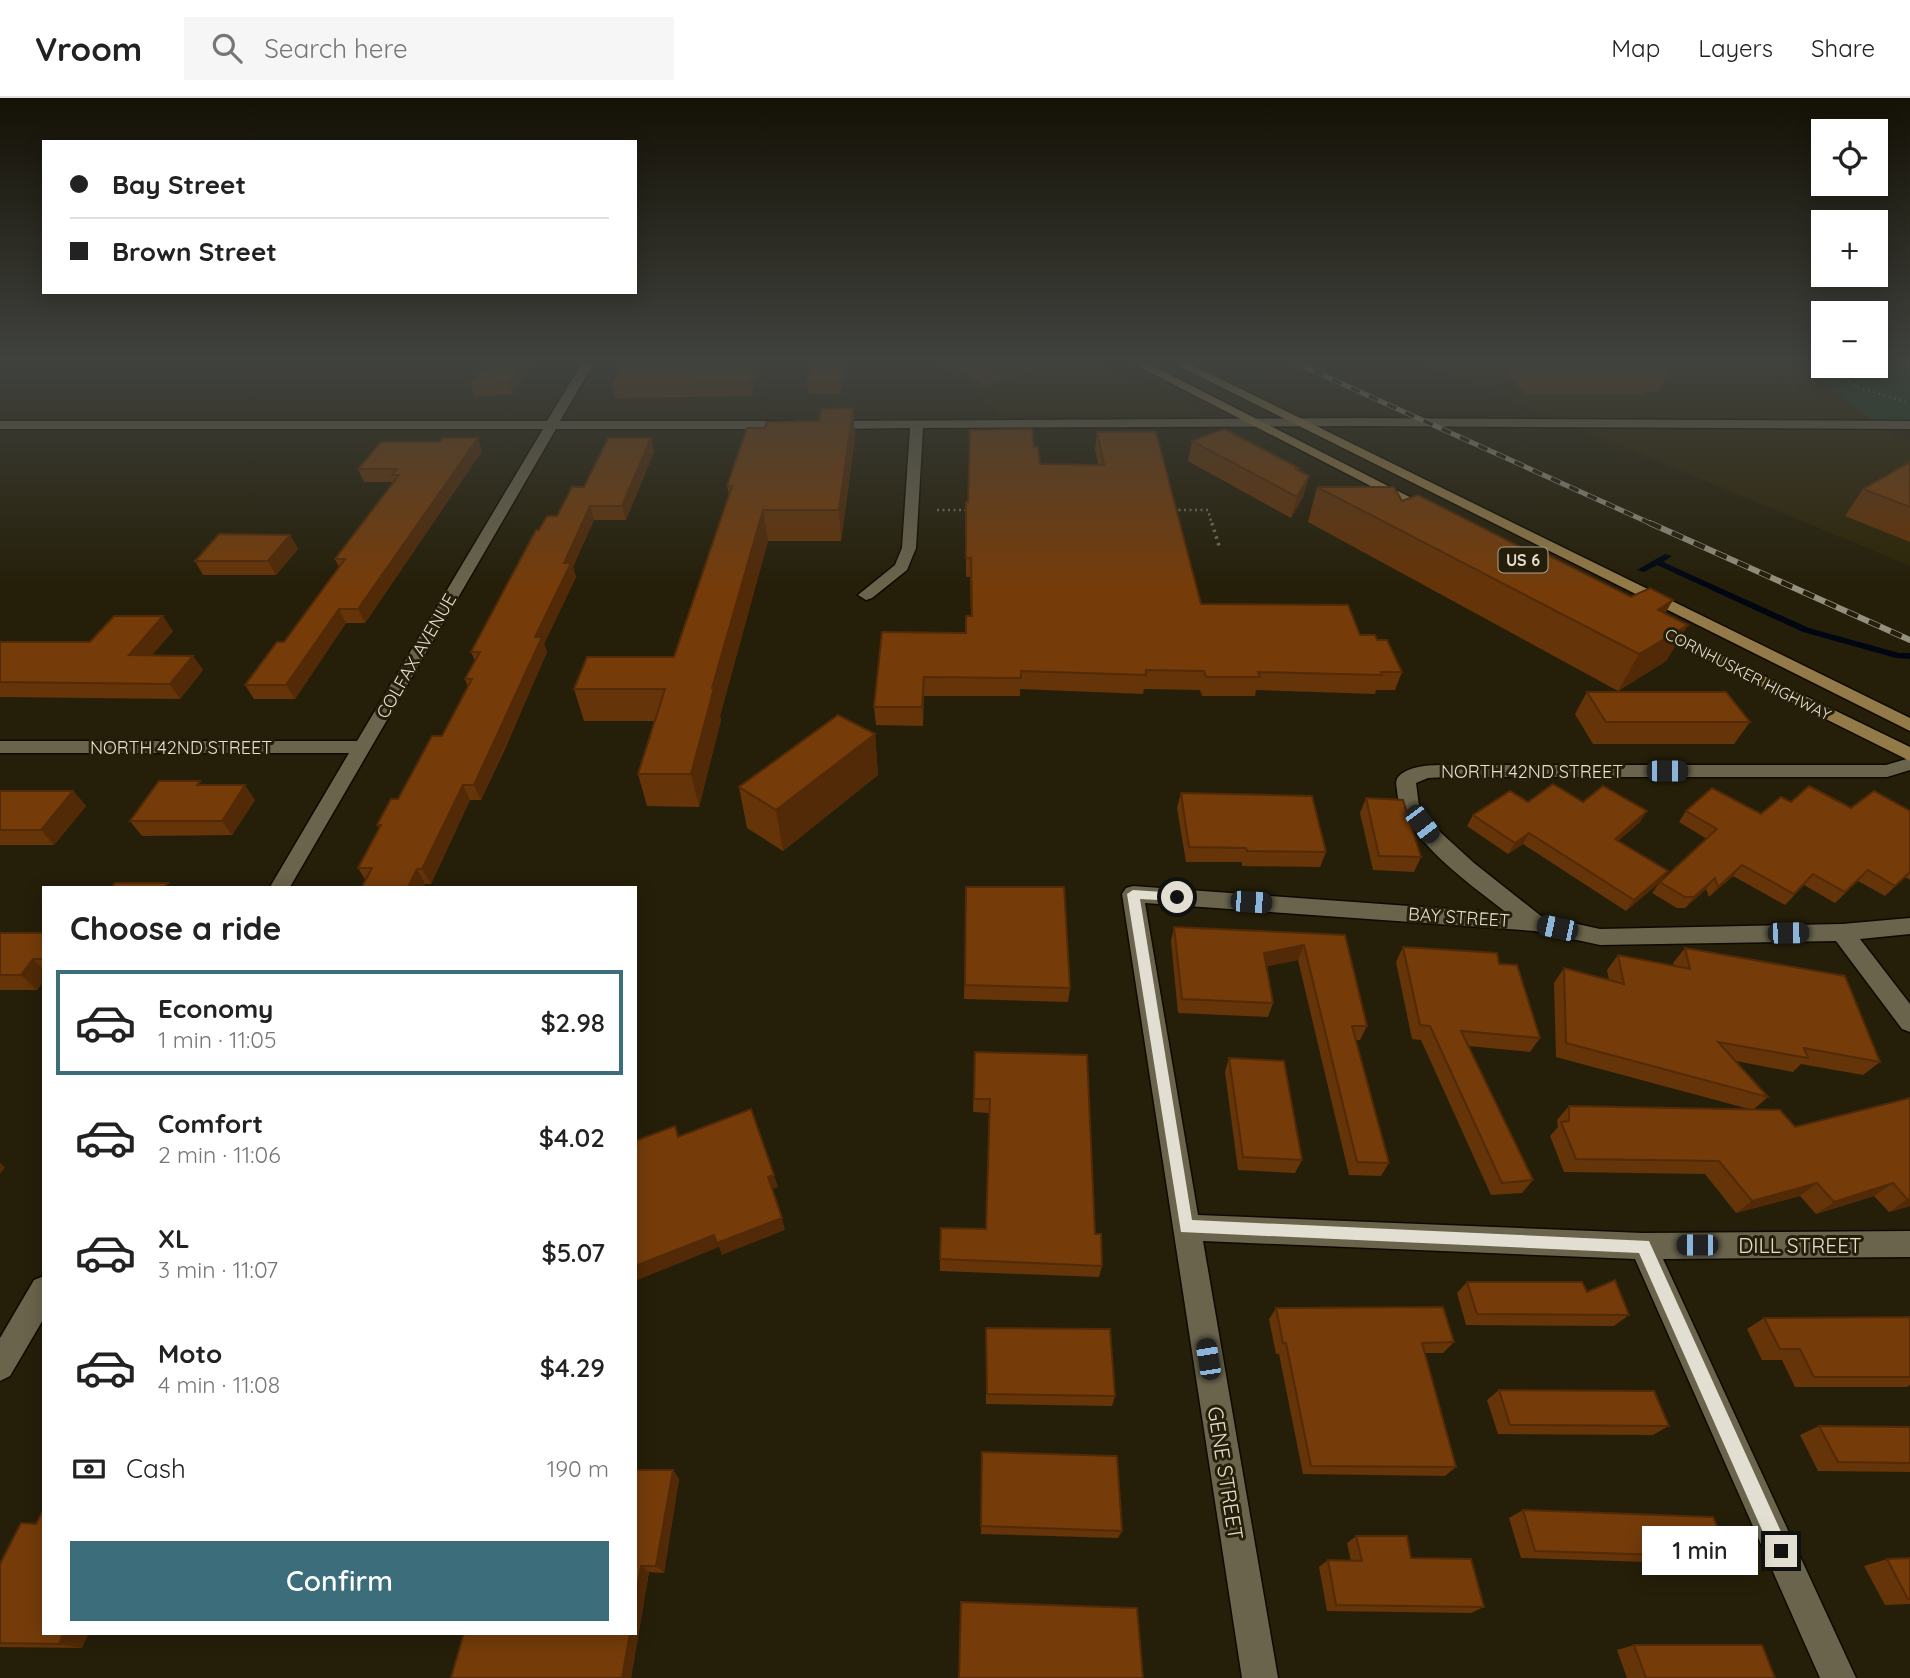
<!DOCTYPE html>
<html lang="en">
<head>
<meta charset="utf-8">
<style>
  :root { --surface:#fff; --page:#f6f6f6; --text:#222; --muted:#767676; --line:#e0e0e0; --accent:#3b6d7a }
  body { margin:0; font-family:Quicksand,sans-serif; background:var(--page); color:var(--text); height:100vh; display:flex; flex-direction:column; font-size:26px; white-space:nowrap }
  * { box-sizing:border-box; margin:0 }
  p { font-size:23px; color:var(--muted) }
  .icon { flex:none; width:38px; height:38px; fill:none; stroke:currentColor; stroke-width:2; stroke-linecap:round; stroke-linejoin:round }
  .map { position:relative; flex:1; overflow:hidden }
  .side { position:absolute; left:42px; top:788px; width:595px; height:749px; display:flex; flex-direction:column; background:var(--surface); border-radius:0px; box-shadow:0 4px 18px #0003 }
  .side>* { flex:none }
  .banner { position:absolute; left:42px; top:42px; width:595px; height:154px; border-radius:0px; box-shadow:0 4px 18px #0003; display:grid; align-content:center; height:154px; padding:0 28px; background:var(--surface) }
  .fabs { position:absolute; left:1811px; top:21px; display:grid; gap:14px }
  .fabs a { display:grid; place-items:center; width:77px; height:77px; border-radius:0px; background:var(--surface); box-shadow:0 4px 18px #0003; font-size:35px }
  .end { position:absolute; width:32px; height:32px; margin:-16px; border:9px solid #e2ded1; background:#111; box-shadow:0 0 0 4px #111 }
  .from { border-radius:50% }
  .bubble { position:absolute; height:49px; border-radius:0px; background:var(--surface); box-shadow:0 4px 18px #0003; font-size:23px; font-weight:600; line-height:49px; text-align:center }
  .car { position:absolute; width:21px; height:42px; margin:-21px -10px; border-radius:9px; box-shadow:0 0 5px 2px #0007; background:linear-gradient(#222 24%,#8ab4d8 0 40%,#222 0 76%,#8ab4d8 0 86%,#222 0) }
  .banner b { display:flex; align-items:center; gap:24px; height:66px; font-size:26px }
  .banner b+b { border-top:2px solid var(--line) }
  .banner i { width:18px; height:18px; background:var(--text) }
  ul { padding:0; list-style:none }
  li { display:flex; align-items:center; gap:21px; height:105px; margin:0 14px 10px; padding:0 14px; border:4px solid transparent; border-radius:0px }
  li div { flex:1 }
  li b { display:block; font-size:26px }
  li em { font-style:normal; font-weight:600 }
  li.on { border-color:var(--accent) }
  li>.icon { width:63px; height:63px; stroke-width:1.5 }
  h2 { padding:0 28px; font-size:32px; line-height:84px }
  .pay { display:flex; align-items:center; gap:18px; height:77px; padding:0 28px; font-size:26px }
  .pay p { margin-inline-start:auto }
  .cta { display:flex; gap:14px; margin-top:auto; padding:14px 28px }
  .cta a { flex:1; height:80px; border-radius:0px; background:var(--accent); color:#fff; font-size:28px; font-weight:600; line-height:80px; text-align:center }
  header { display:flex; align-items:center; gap:42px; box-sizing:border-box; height:98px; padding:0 35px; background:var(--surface); border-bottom:2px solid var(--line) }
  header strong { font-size:33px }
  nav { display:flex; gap:38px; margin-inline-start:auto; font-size:24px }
  .search { width:490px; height:63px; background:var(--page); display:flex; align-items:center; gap:18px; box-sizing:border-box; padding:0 24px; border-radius:0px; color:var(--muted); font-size:26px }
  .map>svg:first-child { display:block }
</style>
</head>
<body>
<header>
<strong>Vroom</strong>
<div class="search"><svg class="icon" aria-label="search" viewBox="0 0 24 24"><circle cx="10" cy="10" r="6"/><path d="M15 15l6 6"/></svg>Search here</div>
<nav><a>Map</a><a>Layers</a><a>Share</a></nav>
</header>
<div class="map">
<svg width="1910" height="1580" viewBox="0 0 1910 1580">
  <rect width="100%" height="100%" fill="#251f09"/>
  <g fill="#2d2506">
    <path d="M939,265H1097L1207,314L1000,316Z"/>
    <path d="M1422,265H1799L1901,342H1910V468Z"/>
  </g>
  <path fill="#163d22" d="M1799,265H1823L1824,268L1910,265V323H1873Z"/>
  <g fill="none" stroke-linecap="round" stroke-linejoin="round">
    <path fill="#000713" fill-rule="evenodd" d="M1665,456L1672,458L1663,464L1809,530L1899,555H1910V561L1896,560L1803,534L1657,467L1644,474L1637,472Z"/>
    <g stroke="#0e0900" stroke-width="3">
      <g id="street">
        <path d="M582,265H594L560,323H795L801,327L795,331H556L290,789H270L349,655H0V643H357L543,331H0V323H547Z"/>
        <path d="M1360,320L1910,323V331L1360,328L923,330L916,450L907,472L872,500L866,502L858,497L895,467L902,450L910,330L827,331L821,327L827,323Z"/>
        <path d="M1910,660V672L1887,679H1447L1428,680L1416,685L1419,708L1439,733L1474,765L1541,818L1600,831L1842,826L1910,820V836L1860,841L1910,906V934L1902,931L1836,843L1600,847L1535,833L1145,805L1198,1117L1643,1135L1910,1133V1159L1663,1161L1856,1580H1820L1635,1161L1203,1143L1278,1580H1242L1122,796L1126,790L1133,788L1507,815C1474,789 1399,737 1397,692C1396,687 1395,681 1400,677C1412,667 1432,667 1447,667H1886Z"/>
        <path d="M44,1178V1220L10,1278L0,1283V1240L34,1182Z"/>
      </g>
    </g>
    <g stroke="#0e0900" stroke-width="3">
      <g id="primary">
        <path d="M1132,265H1147L1439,414L1437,417H1427Z"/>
        <path d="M1173,265H1188L1910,620V633Z"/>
        <path d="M1653,524L1910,649V663L1647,532L1645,529Z"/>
      </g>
    </g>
    <g stroke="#746f5c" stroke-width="2.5" stroke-dasharray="2 3.5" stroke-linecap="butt">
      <path d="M1825,268L1857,289L1906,304"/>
      <path d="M937,412H971"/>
      <path d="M1173,412H1208L1212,427"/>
    </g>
    <path stroke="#746f5c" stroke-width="3.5" stroke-dasharray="2.5 4.5" stroke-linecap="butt" d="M1212,425L1220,451"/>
    <use href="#street" fill="#6a644c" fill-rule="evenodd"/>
    <use href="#primary" fill="#937a48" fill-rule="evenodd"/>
    <g stroke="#94907f" stroke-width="5">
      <path id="rail-far1" d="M1296,265L1654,427"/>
    </g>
    <g stroke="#94907f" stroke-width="6">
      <path id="rail" d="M1650,425L1910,542"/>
    </g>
    <use href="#rail-far1" stroke="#251f09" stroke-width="3.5" stroke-dasharray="10" stroke-linecap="butt"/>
    <use href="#rail" stroke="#251f09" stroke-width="4.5" stroke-dasharray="12" stroke-linecap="butt"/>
  </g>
  <g fill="#653409">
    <path d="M486,265H532L512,296L475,299L471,287Z"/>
    <path d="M761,265L752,298L615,300L612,287Z"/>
    <path d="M811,265H846L841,296H809L807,283Z"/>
    <path d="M952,265H1057L984,287L952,267Z"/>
    <path d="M1499,265H1667L1671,269L1659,294H1643L1641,297H1526Z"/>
    <path d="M853,310L855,339L841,443H768L720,618L721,622L699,709L647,708L638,676L654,623H584L574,591L674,559L729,397L727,388L765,330L819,323Z"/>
    <path d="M1097,334L1201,506L1360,537L1377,542L1402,574L1395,592H1376L1375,596L1256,592L1255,598H1202L1200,592L1144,591L1143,596L1020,591V598H924L923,628L876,627L874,609L966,535L971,518L970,479H966V404H968L1034,349L1040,366L1098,367L1095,351Z"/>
    <path d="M651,340L654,354L626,422H594L573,469L576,479L544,546L547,554L504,653L481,702H470L431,786H425L423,789H362L366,783L358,770L379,730L377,727L398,701L442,638L468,589L465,581L475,563L471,554L539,432Z"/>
    <path d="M1192,343L1299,370V373L1309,378L1303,399L1291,420L1188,363Z"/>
    <path d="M482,353L365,525H346L295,601H254L245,587L284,544L339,469L335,461L394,384H364L358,371Z"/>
    <path d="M1910,364V444L1845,418L1863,391Z"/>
    <path d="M1317,389L1534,456L1688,527L1666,563L1618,593L1308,424Z"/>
    <path d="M290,437L298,451L276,477H203L195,463Z"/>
    <path d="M173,533L152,557L193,558L203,572L180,601L0,599V544H90Z"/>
    <path d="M1587,594L1750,624L1734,646H1593L1575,616Z"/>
    <path d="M875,636L878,677L783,753L747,730L739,689Z"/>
    <path d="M203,687L255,702L232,737L142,738L130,723Z"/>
    <path d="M0,693H73L86,708L54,747H0Z"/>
    <path d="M1181,695L1326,754L1320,769L1242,768V764H1186L1177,710Z"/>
    <path d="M1366,700L1421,759L1414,774L1373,772L1360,715Z"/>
    <path d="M1528,704H1583L1640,724L1618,743L1668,773L1660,784L1626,813L1523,746L1508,756L1467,728L1473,717Z"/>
    <path d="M1791,704L1851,710L1910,713V782L1905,779L1885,798L1858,783L1835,805L1804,787L1785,807L1733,778L1709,799L1706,791L1685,810H1677L1652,795L1660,784L1707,741L1679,724L1686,713L1761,716Z"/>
    <path d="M966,789L1070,890L1068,904L964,901Z"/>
    <path d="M1174,829L1345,837L1367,928L1360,942H1356L1389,1065L1381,1078L1349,1077L1298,862L1267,868L1273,905L1268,919L1178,915L1171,843Z"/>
    <path d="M0,835H44V882L37,892H0Z"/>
    <path d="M1403,849L1499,866L1540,940L1530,954L1468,948L1533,1082L1522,1095L1491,1097L1421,942L1412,941L1396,864Z"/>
    <path d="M1685,850L1880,964L1863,977L1801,966L1793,974L1736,963L1768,999L1754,1011L1795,1029L1910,1000V1108L1889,1114L1874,1098L1816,1116L1800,1098L1736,1115L1705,1076L1564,1074L1550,1038L1558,1029L1557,1022L1569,1008L1749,1011L1556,959L1554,885L1564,870L1609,882L1607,872L1618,857L1674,868L1673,865Z"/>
    <path d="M975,954L1095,1136L1102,1168L1099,1179L940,1173V1161L986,1131L989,1015L973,1014Z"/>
    <path d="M1229,960L1302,1062L1295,1075L1238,1072L1225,974Z"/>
    <path d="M1467,1184L1587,1194L1629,1217L1614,1228L1466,1227L1457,1195Z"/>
    <path d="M1276,1210L1454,1244L1443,1255H1425L1456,1369L1445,1378L1303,1376L1279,1256H1276L1269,1221Z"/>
    <path d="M1910,1219V1287L1907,1289H1795L1782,1262H1762L1747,1231L1764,1220Z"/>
    <path d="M986,1230L1115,1298L1112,1308L986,1306Z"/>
    <path d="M1499,1292L1669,1328L1653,1337L1498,1336L1487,1302Z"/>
    <path d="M1819,1328L1910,1329V1374L1818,1373L1800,1337Z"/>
    <path d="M982,1354L1122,1433L1118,1440L981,1436Z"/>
    <path d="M635,1372H673L679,1381L664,1475L649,1474L631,1580H451Z"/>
    <path d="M1523,1412L1730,1459L1711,1466L1521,1460L1509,1420Z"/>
    <path d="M36,1426L82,1550L0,1549V1466Z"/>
    <path d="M1356,1438L1484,1509L1471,1515L1327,1513L1319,1469L1328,1462L1351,1463L1347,1445Z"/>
    <path d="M1910,1460V1506L1885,1507L1864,1468L1887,1461Z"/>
    <path d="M1634,1547L1775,1580H1627L1617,1552Z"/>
  </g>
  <g fill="#522a07">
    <path d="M521,265H532L512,296L509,285Z"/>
    <path d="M756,265H761L752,298L750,285Z"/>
    <path d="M843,265H846L841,296L840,283Z"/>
    <path d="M1020,265H1057L984,287V276Z"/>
    <path d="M853,310L855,339L841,443L839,412Z"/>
    <path d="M478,340L482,353L365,525L358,511Z"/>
    <path d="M651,340L654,354L626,422L622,408Z"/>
    <path d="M1309,378L1303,399L1291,420L1297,399Z"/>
    <path d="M590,408L594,422L573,469L576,479L544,546L547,554L481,702L474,687L535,539L564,465Z"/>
    <path d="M763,412L768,443L720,618L721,622L699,709L691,676L712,590Z"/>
    <path d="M290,437L298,451L276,477L268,463Z"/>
    <path d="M1673,502L1652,538L1658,512Z"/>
    <path d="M339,511L346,525L295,601L286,587Z"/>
    <path d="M163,518L173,533L139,572L129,557Z"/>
    <path d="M1688,527L1666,563L1618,593L1639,556Z"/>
    <path d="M193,558L203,572L180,601L170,586Z"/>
    <path d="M924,579V598L923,628L922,609Z"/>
    <path d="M875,636L878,677L783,753L776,712Z"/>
    <path d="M245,687L255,702L232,737L222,723Z"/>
    <path d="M463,687L470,702L431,786L422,771Z"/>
    <path d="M73,693L86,708L54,747L41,732Z"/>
    <path d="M1647,713L1640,724L1607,752L1615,741Z"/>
    <path d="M1529,735L1523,746L1508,756L1515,745Z"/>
    <path d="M1742,767L1733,778L1709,799L1718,789Z"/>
    <path d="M417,771L425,786L423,789H408Z"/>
    <path d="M1668,773L1660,784L1626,813L1634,802Z"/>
    <path d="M1715,780L1706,791L1685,810L1694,799Z"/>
    <path d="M1304,847L1298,862L1259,870L1264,855Z"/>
    <path d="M33,861L44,872V882L37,892L21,877Z"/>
    <path d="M0,1065L5,1069L0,1076Z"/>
    <path d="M774,1077L778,1089L771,1092L768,1079Z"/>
    <path d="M1817,1085L1800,1098L1736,1115L1752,1103Z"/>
    <path d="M1893,1085L1874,1098L1816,1116L1834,1104Z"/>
    <path d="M1907,1101H1910V1108L1889,1114Z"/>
    <path d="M782,1120L785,1132L722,1157L719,1149L635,1183V1168L714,1137Z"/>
    <path d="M673,1372L679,1381L664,1475L656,1468Z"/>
    <path d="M641,1468L649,1474L631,1580H622L630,1535H635V1503Z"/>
    <path d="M64,1535H89L82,1550L59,1546Z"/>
  </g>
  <g fill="#753c0a" stroke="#522a07" stroke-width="2">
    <path d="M486,265H521L509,285L471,287Z"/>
    <path d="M623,265H756L750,285L612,287Z"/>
    <path d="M811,265H843L840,283H807Z"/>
    <path d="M967,265H1020L984,276Z"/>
    <path d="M1530,265H1667L1671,269H1650L1653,272H1536Z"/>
    <path d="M853,310L839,412H763L712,590H714L691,676H638L665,591H574L587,559H674L732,388H727L747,330H765L767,324L819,323L821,311Z"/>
    <path d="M1032,331L1034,349H1038L1040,366L1104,367L1097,334H1156L1201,506L1348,507L1360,537H1375L1377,542H1387L1402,574H1381L1382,577L1258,574L1260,579H1206L1204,573L1146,572V577L1021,573V580L924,579L922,609H874L882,534L966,535V518H972L971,460H966V404H968L970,332Z"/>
    <path d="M1224,331L1299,370L1296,371L1309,378L1297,399L1192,343Z"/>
    <path d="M443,340H478L358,511H339L286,587H245L277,544H284L345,461H335L399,377H392L397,371H358L381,344H440Z"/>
    <path d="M608,340H651L622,408H590L564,465H571L535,539H542L474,687H463L422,771H417L408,789H362L372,770H358L381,727H377L391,701H398L432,638H442L472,581H465L480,554H471L536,432H539L547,418H557L572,389H584Z"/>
    <path d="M1910,364V409L1863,391Z"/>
    <path d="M1317,389H1394L1402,403L1418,397L1534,456L1540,453L1631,499L1650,490L1673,502L1658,512L1688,527L1639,556Z"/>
    <path d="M219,436L290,437L268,463H195Z"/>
    <path d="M114,518H163L129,557L193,558L170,586L0,584V544H90Z"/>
    <path d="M1587,594H1726L1750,624H1606Z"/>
    <path d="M838,617L875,636L776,712L739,689Z"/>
    <path d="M159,683H200L197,687H245L222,723H130Z"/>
    <path d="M1553,686L1583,704L1603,688L1647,713L1615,741L1668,773L1634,802L1529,735L1515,745L1473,717L1510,693L1528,704Z"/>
    <path d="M1809,688L1851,710L1874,693L1910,713V774L1895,788L1868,772L1845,794L1813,776L1794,796L1742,767L1718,789L1715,780L1694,799H1685L1660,784L1717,731L1686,713L1712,690L1761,716L1781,699L1791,704Z"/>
    <path d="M0,693H73L41,732H0Z"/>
    <path d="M1181,695L1312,698L1326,754L1247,753L1246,750L1189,749Z"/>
    <path d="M1366,700L1403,702L1421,759L1379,758Z"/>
    <path d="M115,785H168L165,789H112Z"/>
    <path d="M966,789H1064L1070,890L965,887Z"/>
    <path d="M1174,829L1345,837L1367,928H1352L1389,1065L1357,1064L1304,847L1264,855L1273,905L1182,901Z"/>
    <path d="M0,835H44V861H33L21,877H0Z"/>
    <path d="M1403,849L1497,855L1499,866L1517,867L1540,940L1461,933L1533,1082L1502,1085L1430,928L1420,927Z"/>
    <path d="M1685,850L1845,878L1880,964L1804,950L1808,960L1718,944L1768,999L1566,945L1564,870L1624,886L1618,857L1690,871Z"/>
    <path d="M975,954L1087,957L1095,1136H1101L1102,1168L940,1161L941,1130L986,1131L990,1001H974Z"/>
    <path d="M1229,960L1284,963L1302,1062L1243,1059Z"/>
    <path d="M1910,1000V1101H1907L1893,1085L1834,1104L1817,1085L1752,1103L1719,1063L1576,1061L1561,1024L1569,1023V1008L1780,1012L1795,1029Z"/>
    <path d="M751,1011L774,1077L768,1079L782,1120L717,1145L714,1137L635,1168V1043L675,1028L678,1039Z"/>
    <path d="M1615,1182L1629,1217L1477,1216L1467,1184H1582L1587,1194Z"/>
    <path d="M1443,1209L1454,1244L1422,1245L1456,1369L1311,1368L1286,1245H1283L1276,1210Z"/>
    <path d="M1910,1219V1279H1814L1800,1251H1780L1764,1220Z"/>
    <path d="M986,1230L1110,1231L1115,1298L987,1296Z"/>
    <path d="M1499,1292L1654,1293L1669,1328L1510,1327Z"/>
    <path d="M1819,1328L1910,1329V1365L1838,1364Z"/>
    <path d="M982,1354L1117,1358L1122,1433L981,1428Z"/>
    <path d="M635,1372H673L656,1468H641L635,1503Z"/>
    <path d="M44,1411V1535H64L59,1546L0,1545V1466L21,1425L36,1426Z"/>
    <path d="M1523,1412L1713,1419L1730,1459L1535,1453Z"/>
    <path d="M1356,1438H1407L1411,1460L1471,1461L1484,1509L1336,1507L1328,1462L1362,1463Z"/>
    <path d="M1910,1460V1501H1908L1887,1461Z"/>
    <path d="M961,1504L1137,1510L1143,1580H959Z"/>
    <path d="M464,1535H630L622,1580H451Z"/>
    <path d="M1634,1547H1762L1775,1580H1646Z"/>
  </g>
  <linearGradient id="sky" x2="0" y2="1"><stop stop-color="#141105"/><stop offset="0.54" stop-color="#40423e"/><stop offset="1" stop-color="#40423e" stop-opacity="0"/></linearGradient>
  <rect width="1910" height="487" fill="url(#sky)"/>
  <path fill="#e2ded1" d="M1133,792L1177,795L1183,799L1177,803L1140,801L1192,1122L1649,1143L1787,1447L1790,1453L1787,1459L1781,1462L1774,1459L1639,1155L1181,1134L1127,796Z"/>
  <g text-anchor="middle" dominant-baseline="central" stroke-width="6" stroke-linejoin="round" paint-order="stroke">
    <rect fill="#251f09" stroke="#a9a595" stroke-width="2" x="1498.5" y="449.5" width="49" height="25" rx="5"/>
    <g font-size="16" font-weight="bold" fill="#e2ded1">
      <text x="1523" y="462">US 6</text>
    </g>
    <g font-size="16" fill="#e2ded1" stroke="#251f09">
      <text transform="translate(1748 576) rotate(27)">CORNHUSKER HIGHWAY</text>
    </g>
    <g font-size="18" fill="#e2ded1" stroke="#251f09">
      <text transform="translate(416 558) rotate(-60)">COLFAX AVENUE</text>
      <text x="181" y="649">NORTH 42ND STREET</text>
      <text x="1532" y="673">NORTH 42ND STREET</text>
      <text transform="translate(1459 819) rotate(4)">BAY STREET</text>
    </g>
    <g font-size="21" fill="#e2ded1" stroke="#251f09">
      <text x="1800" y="1147">DILL STREET</text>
      <text transform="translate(1226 1375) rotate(81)">GENE STREET</text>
    </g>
  </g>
</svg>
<div class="fabs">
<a><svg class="icon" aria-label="locate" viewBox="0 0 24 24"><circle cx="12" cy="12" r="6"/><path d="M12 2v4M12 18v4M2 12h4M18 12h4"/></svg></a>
<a>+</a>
<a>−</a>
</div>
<i class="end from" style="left:1177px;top:799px"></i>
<i class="end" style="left:1781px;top:1453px"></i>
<div class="bubble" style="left:1642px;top:1428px;width:116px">1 min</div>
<i class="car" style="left:1667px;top:673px;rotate:90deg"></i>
<i class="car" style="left:1422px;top:726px;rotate:143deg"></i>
<i class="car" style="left:1251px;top:804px;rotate:94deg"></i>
<i class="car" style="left:1557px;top:830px;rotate:282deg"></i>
<i class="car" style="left:1788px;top:835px;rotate:89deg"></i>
<i class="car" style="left:1697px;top:1147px;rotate:270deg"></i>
<i class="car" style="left:1208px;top:1261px;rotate:351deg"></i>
<div class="banner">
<b><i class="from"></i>Bay Street</b>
<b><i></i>Brown Street</b>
</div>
<section class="side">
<h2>Choose a ride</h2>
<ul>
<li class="on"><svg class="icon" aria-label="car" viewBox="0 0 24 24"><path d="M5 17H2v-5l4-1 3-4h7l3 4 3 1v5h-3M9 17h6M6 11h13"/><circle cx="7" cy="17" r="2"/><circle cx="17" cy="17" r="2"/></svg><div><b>Economy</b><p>1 min · 11:05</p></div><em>$2.98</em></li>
<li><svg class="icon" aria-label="car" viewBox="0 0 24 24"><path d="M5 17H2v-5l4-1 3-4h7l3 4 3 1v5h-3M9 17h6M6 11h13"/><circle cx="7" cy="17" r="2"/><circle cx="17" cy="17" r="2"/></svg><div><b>Comfort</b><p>2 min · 11:06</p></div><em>$4.02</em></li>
<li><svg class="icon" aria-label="car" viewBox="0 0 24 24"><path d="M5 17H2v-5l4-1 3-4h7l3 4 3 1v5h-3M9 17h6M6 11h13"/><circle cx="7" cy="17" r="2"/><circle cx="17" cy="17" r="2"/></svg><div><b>XL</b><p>3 min · 11:07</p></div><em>$5.07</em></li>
<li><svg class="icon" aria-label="car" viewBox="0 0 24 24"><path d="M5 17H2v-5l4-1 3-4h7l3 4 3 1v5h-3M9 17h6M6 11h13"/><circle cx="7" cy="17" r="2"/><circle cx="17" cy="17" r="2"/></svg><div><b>Moto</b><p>4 min · 11:08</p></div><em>$4.29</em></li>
</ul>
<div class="pay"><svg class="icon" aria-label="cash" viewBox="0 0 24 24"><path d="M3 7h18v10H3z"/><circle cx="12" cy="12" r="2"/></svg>Cash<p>190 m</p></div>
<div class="cta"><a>Confirm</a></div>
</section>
</div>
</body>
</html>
